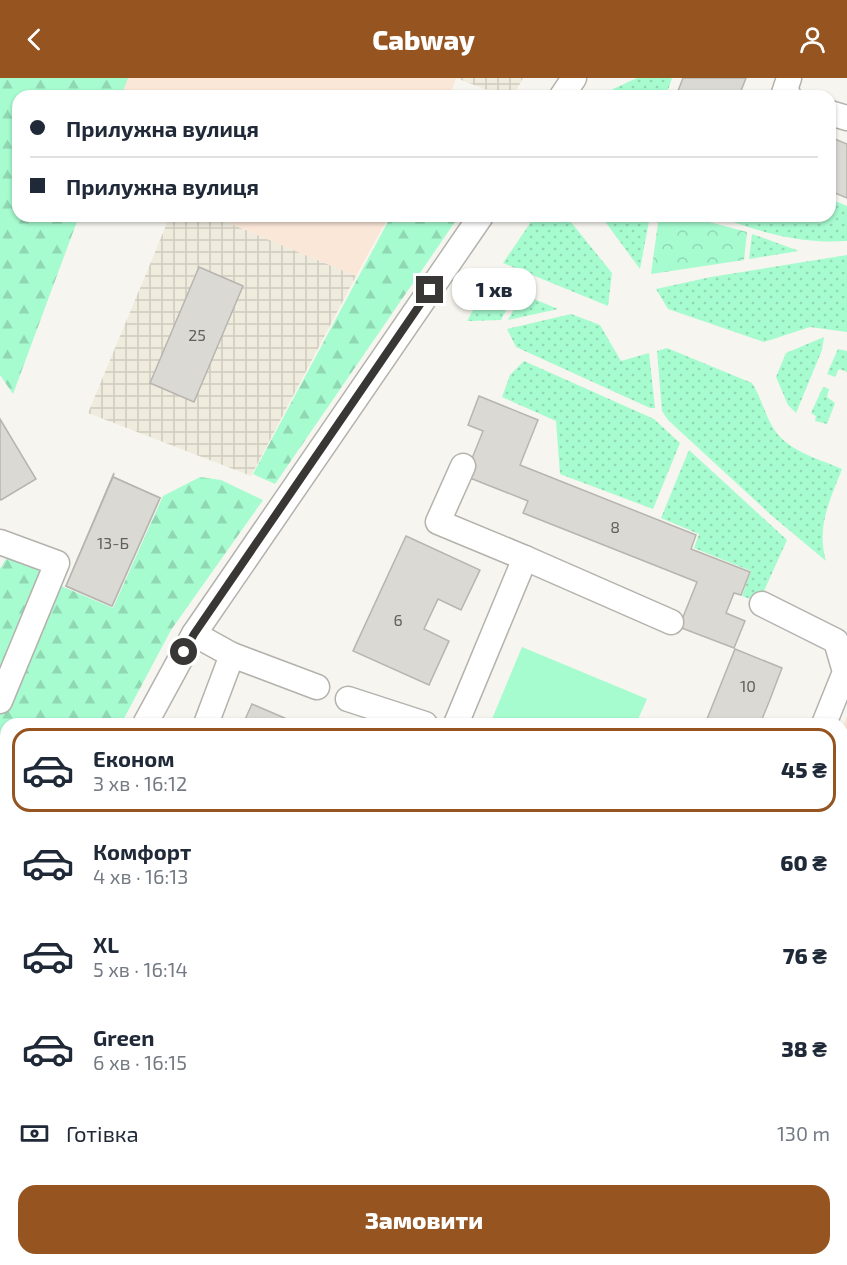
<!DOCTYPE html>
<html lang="uk">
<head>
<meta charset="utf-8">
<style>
  :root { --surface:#fff; --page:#f6f6f7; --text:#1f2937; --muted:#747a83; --line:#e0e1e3; --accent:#965520 }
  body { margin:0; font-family:"Exo 2",sans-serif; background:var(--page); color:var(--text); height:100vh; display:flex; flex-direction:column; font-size:22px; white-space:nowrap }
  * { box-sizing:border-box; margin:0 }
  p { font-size:20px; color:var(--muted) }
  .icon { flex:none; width:33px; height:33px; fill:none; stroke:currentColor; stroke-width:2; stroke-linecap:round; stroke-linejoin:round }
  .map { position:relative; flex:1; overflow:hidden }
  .panel { position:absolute; left:0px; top:640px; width:848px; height:548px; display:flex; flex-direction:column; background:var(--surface); border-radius:18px 18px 0 0; box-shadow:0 2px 4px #0004 }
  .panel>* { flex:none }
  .guide { position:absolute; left:12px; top:12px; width:824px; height:132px; border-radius:18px; box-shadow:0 2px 4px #0004; display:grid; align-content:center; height:132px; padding:0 18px; background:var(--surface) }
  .end { position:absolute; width:27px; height:27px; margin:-14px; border:8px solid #383735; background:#fff; box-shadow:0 0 0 3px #fff }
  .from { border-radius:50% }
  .bubble { position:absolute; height:42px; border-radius:18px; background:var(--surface); box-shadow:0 2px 4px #0004; font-size:20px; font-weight:800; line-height:42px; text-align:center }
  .guide b { display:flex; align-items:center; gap:21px; height:57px; font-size:22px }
  .guide b+b { border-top:2px solid var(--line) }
  .guide i { width:15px; height:15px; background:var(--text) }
  ul { padding:10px 0 0; list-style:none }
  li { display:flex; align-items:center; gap:18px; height:84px; margin:0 12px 9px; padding:0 6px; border:3px solid transparent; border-radius:18px }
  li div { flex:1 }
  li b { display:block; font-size:22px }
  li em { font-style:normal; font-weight:800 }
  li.on { border-color:var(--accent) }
  li>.icon { width:54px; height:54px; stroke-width:1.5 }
  .pay { display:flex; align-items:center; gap:15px; height:66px; padding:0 18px; font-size:22px }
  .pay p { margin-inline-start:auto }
  .button { display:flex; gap:12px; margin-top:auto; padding:12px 18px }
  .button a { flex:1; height:69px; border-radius:18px; background:var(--accent); color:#fff; font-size:24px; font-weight:800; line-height:69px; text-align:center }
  header { display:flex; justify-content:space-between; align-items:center; height:78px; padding:0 18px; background:var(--accent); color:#fff; font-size:27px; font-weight:800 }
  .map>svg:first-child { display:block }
</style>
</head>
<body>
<header><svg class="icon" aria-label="back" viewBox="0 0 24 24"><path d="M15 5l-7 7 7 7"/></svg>Cabway<svg class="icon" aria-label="person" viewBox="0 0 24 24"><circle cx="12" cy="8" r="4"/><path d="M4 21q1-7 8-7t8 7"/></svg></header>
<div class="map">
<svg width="847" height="1187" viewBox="0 0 847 1187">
  <defs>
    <pattern id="industrial-grid" width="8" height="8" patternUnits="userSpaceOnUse" patternTransform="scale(1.5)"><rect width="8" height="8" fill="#efecde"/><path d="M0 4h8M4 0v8" fill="none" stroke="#cecbbf"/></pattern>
    <pattern id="grass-dots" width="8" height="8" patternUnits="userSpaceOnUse" patternTransform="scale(1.5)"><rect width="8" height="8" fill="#a6fbcf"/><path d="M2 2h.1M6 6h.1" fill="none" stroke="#90d8b2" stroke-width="1.8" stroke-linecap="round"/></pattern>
    <pattern id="forest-firs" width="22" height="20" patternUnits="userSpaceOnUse" patternTransform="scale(1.5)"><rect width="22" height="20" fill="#a6fbcf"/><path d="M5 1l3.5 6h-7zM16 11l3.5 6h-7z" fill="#90d8b2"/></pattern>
    <pattern id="park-crowns" width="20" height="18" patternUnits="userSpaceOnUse" patternTransform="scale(1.5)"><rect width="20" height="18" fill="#a6fbcf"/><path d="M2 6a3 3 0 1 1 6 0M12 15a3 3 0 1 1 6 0" fill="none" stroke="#90d8b2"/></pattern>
  </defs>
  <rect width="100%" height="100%" fill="#f7f5ef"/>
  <path fill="#ffe4e3" d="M6,1021V1182H435L447,1187H0V1022Z"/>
  <g fill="url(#industrial-grid)">
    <path d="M456,0H523L513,18H503Z"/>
    <path d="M170,138H212L356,198L251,398L88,335Z"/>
  </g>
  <g fill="#fbe7d8">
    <path d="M0,0H456L450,18H18Z"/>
    <path d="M212,138H389L356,198Z"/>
    <path d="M847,638V837L842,834V652Z"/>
  </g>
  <g fill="url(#grass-dots)">
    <path d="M637,0H672L666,18H608L613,11Z"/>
    <path d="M830,121L847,128V163C799,166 760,154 716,138H830Z"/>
    <path d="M535,138H566L612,195L608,228L503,185Z"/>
    <path d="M601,138H650L640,191Z"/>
    <path d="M752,156L799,173L749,181Z"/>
    <path d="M847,177V254L810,249L764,264L668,231L656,211L711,199Z"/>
    <path d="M489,203L516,214L501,242L467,243Z"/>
    <path d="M522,216L558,231L508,242Z"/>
    <path d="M571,236L600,247L621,283L649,275L655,330H650L516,269L507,251Z"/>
    <path d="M824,259L822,272L796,335L788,327L776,299L786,275Z"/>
    <path d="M667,270L752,305C761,319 764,334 772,348C786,373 817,380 842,391C830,422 816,449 826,483L771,437L668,342L662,333L657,273Z"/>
    <path d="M838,271L847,273V294L839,291L835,299L827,296Z"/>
    <path d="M524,283L654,341L680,365L653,431L560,396L556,343L502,319L510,297Z"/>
    <path d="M823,309L829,311L827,319L835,325L827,346L815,343L816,338L811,335Z"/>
    <path d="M689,372L787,462L759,524L742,518L751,493L694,470L699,456L661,440Z"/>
    <path d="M842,1149L847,1151V1187H731L719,1182H842Z"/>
  </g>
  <g fill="url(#forest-firs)">
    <path d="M0,0H128L121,18H18V138H79L13,316L0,297Z"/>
    <path d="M391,138H459L275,406L253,396Z"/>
    <path d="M200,399L221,402L263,422L171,552L121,646H6V857L0,864V637L54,505L113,530L163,418Z"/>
    <path d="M10,474L52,488L0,613V491Z"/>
    <path d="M0,1120L6,1122V1182H98L96,1187H16L0,1180Z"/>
  </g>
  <path fill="url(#park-crowns)" d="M659,138H686L747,154L744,182L651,196Z"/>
  <path fill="#a6fbcf" d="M522,569L647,621L636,646H506L492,641Z"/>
  <g fill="#dad9d3" stroke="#b7b5af" stroke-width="1.5">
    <path d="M683,0H746L739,18H676Z"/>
    <path d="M830,59L847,66V120L830,113Z"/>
    <path d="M199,189L243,208L194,324L150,305Z"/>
    <path d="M479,318L538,342L520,387L696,457L691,471L750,494L741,517L734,515L726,535L745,543L734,570L679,549L697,504L523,435L528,423L465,398L483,353L468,347Z"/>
    <path d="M0,341L36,401L1,422L0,421Z"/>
    <path d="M114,395L113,399L160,420L112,528L66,508Z"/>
    <path d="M113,399L160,420L112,528L66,508Z"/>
    <path d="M406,458L480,492L461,532L438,521L424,551L449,563L429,607L353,573Z"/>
    <path d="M735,571L782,590L769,624L760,646H705Z"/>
    <path d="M252,626L280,638L298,646H243Z"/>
    <path d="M6,1052V1119L0,1116V1053Z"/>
    <path d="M842,1098L847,1100V1151L842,1149Z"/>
    <path d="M151,1182H203L215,1187H165Z"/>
    <path d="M203,1182H256L253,1187H215Z"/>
    <path d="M272,1182H323L338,1187H270Z"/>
  </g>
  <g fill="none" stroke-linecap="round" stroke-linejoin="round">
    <g stroke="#b4b2ad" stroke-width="27">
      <g id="minor">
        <path d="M789,0L784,15L789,18"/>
        <path d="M562,18L574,0"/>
        <path d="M830,35L847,40"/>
        <path d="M0,464L57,485L0,623"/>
        <path d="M525,480L671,544"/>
        <path d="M762,526L836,563L845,594L824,646"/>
        <path d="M194,556L232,577L206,646"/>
        <path d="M232,577L317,609"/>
        <path d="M348,621L425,646"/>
        <path d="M145,646L194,556L481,138"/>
        <path d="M456,646L525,480L438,444L463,388"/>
        <path d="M842,853L847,843"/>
        <path d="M0,916L6,904"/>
        <path d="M842,953L847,955"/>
        <path d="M842,1074L847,1076"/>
        <path d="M471,1187L473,1182"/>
      </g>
    </g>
    <g stroke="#b4b2ad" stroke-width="34">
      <g id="major">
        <path d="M0,981L6,984"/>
        <path d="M518,1182L531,1187"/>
      </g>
    </g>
    <use href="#minor" stroke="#fff" stroke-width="24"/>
    <use href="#major" stroke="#fff" stroke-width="32"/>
  </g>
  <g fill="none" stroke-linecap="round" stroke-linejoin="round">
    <path stroke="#383735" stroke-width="8" d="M184,574L194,556L430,212"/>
  </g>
  <g text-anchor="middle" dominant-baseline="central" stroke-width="4.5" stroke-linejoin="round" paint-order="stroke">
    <g font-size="16" fill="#60605c">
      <text x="197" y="256">25</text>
      <text x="615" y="448">8</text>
      <text x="113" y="464">13-Б</text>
      <text x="398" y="541">6</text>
      <text x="748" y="607">10</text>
    </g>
  </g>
</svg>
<i class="end from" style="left:184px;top:574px"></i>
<i class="end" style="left:430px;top:212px"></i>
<div class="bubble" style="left:452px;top:190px;width:84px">1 хв</div>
<div class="guide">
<b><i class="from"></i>Прилужна вулиця</b>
<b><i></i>Прилужна вулиця</b>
</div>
<section class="panel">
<ul>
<li class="on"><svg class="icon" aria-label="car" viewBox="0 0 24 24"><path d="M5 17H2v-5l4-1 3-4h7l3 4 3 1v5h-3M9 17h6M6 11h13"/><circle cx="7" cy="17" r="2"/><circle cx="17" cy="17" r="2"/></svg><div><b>Економ</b><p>3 хв · 16:12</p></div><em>45 ₴</em></li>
<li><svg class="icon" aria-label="car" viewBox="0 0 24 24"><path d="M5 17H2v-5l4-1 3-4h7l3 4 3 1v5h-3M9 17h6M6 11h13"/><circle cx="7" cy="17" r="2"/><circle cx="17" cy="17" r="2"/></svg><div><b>Комфорт</b><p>4 хв · 16:13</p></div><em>60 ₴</em></li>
<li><svg class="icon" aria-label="car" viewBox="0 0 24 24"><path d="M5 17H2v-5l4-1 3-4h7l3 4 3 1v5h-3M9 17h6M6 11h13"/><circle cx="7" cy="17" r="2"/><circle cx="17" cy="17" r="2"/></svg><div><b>XL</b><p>5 хв · 16:14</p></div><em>76 ₴</em></li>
<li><svg class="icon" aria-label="car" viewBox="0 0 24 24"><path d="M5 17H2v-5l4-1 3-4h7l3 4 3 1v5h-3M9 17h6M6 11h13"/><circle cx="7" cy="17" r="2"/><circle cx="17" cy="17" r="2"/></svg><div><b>Green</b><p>6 хв · 16:15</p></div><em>38 ₴</em></li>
</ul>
<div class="pay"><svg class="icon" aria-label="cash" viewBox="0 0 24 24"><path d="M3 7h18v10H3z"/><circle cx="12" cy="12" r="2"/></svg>Готівка<p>130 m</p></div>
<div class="button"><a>Замовити</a></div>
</section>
</div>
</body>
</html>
